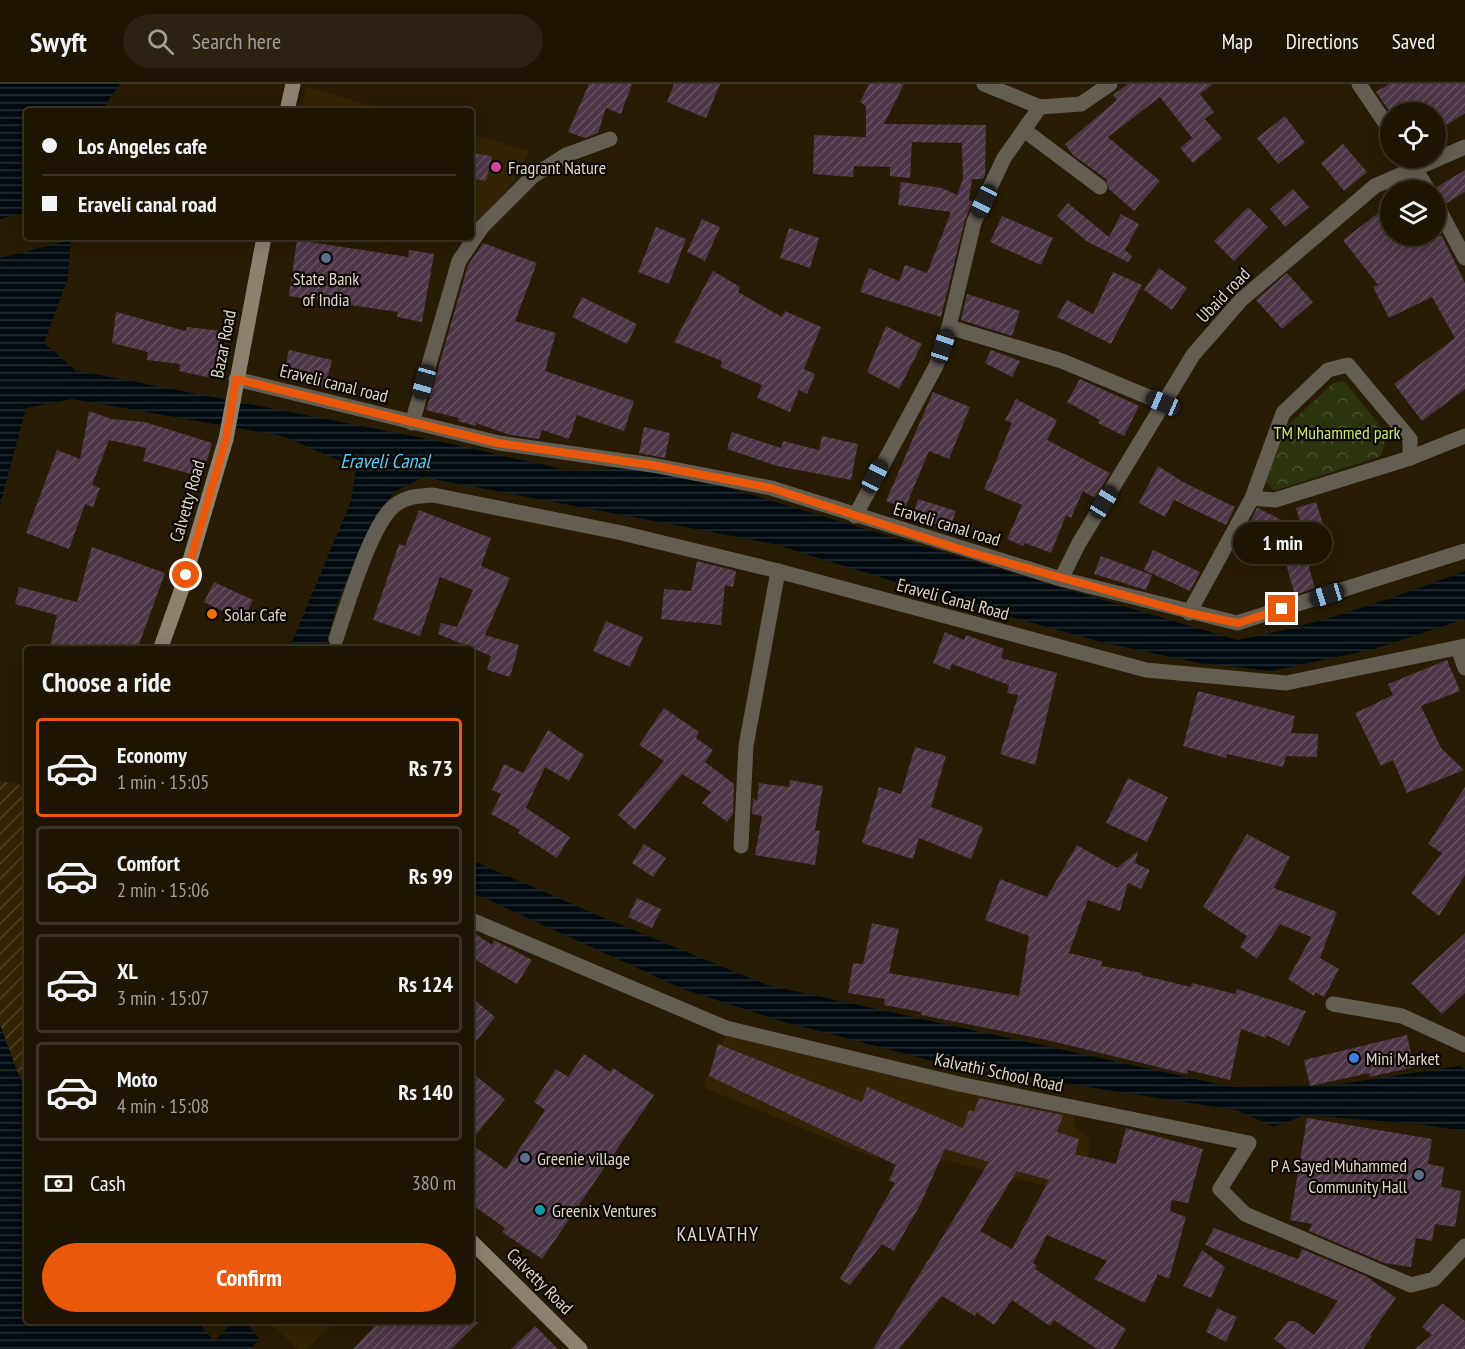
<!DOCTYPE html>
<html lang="en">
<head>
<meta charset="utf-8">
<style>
  :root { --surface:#1e1503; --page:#2b2212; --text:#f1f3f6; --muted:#a19f9a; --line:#3c3425; --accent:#ea580c }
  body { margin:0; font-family:"PT Sans Narrow",sans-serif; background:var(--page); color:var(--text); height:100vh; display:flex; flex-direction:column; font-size:22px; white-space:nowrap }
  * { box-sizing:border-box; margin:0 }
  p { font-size:20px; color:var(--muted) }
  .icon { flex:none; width:33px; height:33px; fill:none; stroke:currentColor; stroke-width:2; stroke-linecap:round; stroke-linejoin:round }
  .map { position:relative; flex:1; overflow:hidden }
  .sheet { position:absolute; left:24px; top:562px; width:450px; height:678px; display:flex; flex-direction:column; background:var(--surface); border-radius:6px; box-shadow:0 3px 15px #0003,0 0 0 2px var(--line) }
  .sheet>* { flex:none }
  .guide { position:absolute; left:24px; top:24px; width:450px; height:132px; border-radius:6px; box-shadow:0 3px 15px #0003,0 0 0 2px var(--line); display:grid; align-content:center; height:132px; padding:0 18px; background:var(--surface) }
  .tools { position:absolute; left:1380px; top:18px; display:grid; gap:12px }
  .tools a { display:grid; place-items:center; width:66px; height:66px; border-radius:50%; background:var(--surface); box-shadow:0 3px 15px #0003,0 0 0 2px var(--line); font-size:30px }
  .end { position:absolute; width:27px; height:27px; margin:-14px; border:8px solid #ea580c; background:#fff; box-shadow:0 0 0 3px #fff }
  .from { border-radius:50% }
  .bubble { position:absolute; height:42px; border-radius:21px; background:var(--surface); box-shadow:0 3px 15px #0003,0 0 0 2px var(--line); font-size:20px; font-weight:600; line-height:42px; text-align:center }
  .car { position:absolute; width:18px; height:36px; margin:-18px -9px; border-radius:8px; box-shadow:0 0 4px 2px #0007; background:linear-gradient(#222 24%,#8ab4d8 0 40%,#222 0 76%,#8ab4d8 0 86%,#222 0) }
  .guide b { display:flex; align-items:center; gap:21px; height:57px; font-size:22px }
  .guide b+b { border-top:2px solid var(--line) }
  .guide i { width:15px; height:15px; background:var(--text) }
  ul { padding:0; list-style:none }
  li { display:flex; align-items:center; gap:18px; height:99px; margin:0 12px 9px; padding:0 6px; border:3px solid var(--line); border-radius:6px }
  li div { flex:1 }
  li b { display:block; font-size:22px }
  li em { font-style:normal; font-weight:600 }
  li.on { border-color:var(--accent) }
  li>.icon { width:54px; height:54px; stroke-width:1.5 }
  h2 { padding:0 18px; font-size:27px; line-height:72px }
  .pay { display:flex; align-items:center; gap:15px; height:66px; padding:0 18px; font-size:22px }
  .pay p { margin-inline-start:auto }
  .cta { display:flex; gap:12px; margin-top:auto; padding:12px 18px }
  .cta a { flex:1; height:69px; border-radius:36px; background:var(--accent); color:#fff; font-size:24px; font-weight:600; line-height:69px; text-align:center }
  header { display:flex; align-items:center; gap:36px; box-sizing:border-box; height:84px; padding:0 30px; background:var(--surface); border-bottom:2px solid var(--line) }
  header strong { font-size:28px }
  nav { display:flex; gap:33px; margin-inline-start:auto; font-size:21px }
  .search { width:420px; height:54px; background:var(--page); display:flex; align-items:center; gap:15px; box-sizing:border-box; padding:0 21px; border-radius:33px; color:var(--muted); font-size:22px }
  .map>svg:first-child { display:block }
</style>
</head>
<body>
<header>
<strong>Swyft</strong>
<div class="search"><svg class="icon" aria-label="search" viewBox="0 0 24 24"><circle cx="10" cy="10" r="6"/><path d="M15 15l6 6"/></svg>Search here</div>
<nav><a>Map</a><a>Directions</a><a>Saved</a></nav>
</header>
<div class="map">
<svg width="1465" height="1265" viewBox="0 0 1465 1265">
  <defs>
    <pattern id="industrial-furrows" width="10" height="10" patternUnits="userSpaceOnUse" patternTransform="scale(1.5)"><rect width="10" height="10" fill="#332403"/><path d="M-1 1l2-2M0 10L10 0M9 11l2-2" fill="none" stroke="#504326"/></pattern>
    <pattern id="park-crowns" width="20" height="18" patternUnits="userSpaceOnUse" patternTransform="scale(1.5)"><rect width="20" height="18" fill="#2b340d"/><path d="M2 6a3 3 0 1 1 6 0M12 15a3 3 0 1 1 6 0" fill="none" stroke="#49512f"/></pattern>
    <pattern id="water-rules" width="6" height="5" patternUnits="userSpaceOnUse" patternTransform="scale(1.5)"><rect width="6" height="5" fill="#000b11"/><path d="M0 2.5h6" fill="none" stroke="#252e32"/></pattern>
    <pattern id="building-hatch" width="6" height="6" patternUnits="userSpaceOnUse" patternTransform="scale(1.5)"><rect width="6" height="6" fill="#4d3647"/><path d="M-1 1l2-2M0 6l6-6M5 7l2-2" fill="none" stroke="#665260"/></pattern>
  </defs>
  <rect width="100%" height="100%" fill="#281c04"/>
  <g fill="#332403">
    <path d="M306,3L390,27H301Z"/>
    <path d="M471,50L530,67L512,100L471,145Z"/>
    <path d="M727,949L1074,1029V1042L1090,1055L1084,1112L883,1060L876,1075L703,1003Z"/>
    <path d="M268,1238H333L307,1265H298Z"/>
  </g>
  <path fill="url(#industrial-furrows)" d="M0,697L27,702V1005L19,993L0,941Z"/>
  <path fill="url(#park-crowns)" d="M1344,297L1387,350L1381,372L1274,407L1266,398L1287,342L1333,299Z"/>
  <g fill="url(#water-rules)">
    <path d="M0,0H120L101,27H27V153H71L68,194L44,259L75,286L443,358L571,387L652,381L1237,556C1316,542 1390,515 1465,487V535L1374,565L1272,587L1200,579L1105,559L972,522L774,460L423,393L394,408L360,466L338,517L325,565H289L351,417L356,384L283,352L72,315L26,324L0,421Z"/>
    <path d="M471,776L602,833L767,901L1232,1003L1327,1002L1459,982L1465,985V1047L1419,1040L1305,1031L1274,1043L1236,1026L948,981L781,937L683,905L471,808Z"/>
    <path d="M0,941L19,992L27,1005V1238H198L214,1257L233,1238H245L259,1254L251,1265H0Z"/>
  </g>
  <path fill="#281c04" d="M27,128V153H71V156L0,174V135Z"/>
  <g fill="url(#building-hatch)" fill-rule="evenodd">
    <path d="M589,0H632L621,30L606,24L598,49L585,54L568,48Z"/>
    <path d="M674,0H720L706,34L667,18Z"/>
    <path d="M869,0H904L884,40L986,41L985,91L983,95H972L969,116L973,118L965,136L941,233L860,208L869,184L899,197L905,181L927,189L951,128L898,121L901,98L942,104L957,111L963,95L962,59L912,58L910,94L890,92V83L854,82L853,93L813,90L814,51L866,53V22L860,18Z"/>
    <path d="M1128,0H1213L1200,10L1214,28L1205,35L1222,54L1193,79L1180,64L1192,54L1160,13L1108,53L1160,97L1134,127L1109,105L1106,95L1073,71L1065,60L1117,16L1113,11Z"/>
    <path d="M1389,0H1465V29L1436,48V28H1390L1376,8Z"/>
    <path d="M1285,32L1305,59L1278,80L1257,54Z"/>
    <path d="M1343,60L1367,88L1344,107L1321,79Z"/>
    <path d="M471,69L492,72L486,97L471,94Z"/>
    <path d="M1465,86V108L1447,119L1437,110V103Z"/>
    <path d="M1293,105L1309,123L1285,143L1270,125Z"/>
    <path d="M1068,119L1109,153L1121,130L1139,140L1125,166L1132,172L1128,178L1086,157L1057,132Z"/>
    <path d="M1390,120V152H1442L1465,199V305L1422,337L1394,300L1455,254L1432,213L1389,234L1373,203L1378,201L1343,156Z"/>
    <path d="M1248,123L1268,143L1234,177L1214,157Z"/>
    <path d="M1002,132L1053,154L1041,181L990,158Z"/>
    <path d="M702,135L720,143L705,177L687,168Z"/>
    <path d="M656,143L686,155L669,200L638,188Z"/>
    <path d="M789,144L819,154L810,184L780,174Z"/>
    <path d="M297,156L408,173L409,166L434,170L422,238L397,233L398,228L289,212Z"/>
    <path d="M483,159L537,179L515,237L556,249L545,287L634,317L624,347L577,331L569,355L542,346L539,355L510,351L476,339V342L458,337L459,334L426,326L468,181Z"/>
    <path d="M1159,184L1187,204L1172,226L1144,206Z"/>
    <path d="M713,187L740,203L738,208L782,233L785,227L821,243L804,285L815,290L807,310L799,306L790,328L757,314L762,301L720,283L722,277L674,258Z"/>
    <path d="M1113,188L1142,201L1111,260L1057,233L1067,216L1093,230Z"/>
    <path d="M1287,189L1313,218L1282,245L1256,216Z"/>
    <path d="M967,210L1020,227L1012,252L961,236Z"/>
    <path d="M582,213L637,240L627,260L572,233Z"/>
    <path d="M116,228L186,247L187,243L222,247L211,294L179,287L180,280L147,276L148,268L112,259Z"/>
    <path d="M886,242L922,260L899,305L867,288Z"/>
    <path d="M289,266L332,276L325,303L283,293Z"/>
    <path d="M991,266L1020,277L1012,293L985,279Z"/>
    <path d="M1080,295L1139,322L1124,352L1098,339L1100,336L1067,318Z"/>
    <path d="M933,308L970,323L949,375L929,367L905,424L886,417Z"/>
    <path d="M1016,315L1057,336L1047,356L1110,389L1095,414L1083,407L1071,434L1066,431L1051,469L1025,459L1023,462L1007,455L1022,421L984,405L1012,339L1005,336Z"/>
    <path d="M89,327L111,335L145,338L212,359L202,393L143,377L146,364L109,356L92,401L100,404L93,423L85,420L69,465L26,449L57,366L80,375Z"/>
    <path d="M644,343L670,349L665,374L639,369Z"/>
    <path d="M732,348L781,364L783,357L819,366L822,352L858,360L851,396L777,382L727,365Z"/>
    <path d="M1158,382L1183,398L1235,423L1226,441L1174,416L1165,433L1139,419Z"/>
    <path d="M918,415L956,427L950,445L912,433Z"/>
    <path d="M1316,418L1330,462L1305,470L1315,504L1295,511L1280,459L1248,442L1257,424L1260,425L1303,447L1296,424Z"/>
    <path d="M419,426L491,454L481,482L510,494L485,551L519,561L510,593L487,586L491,572L438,550L441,539L457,543L473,506L440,493L420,552L373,536L399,460L405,462Z"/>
    <path d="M92,463L165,489L137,566H49L57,531L15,520L19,503L77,518Z"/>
    <path d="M1153,466L1200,488L1190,507L1144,486Z"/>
    <path d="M1101,472L1152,491L1146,506L1094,490Z"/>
    <path d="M697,477L736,487L733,503L725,501L721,541L661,535L664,505L691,507Z"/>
    <path d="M214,498L253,516L243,537L204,518Z"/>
    <path d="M606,537L643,553L630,583L593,567Z"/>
    <path d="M945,548L964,556L966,551L1004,565L1001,574L1057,589L1035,681L1000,670L1018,611L1007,609L1009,601L952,580L950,586L933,579Z"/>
    <path d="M1447,576L1460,607L1421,622L1441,664L1464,686L1407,709L1393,676L1381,682L1355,629L1393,611L1388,600Z"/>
    <path d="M1198,607L1295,632L1291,649L1318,650L1317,673L1286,672L1283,683L1227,670L1226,674L1183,662Z"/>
    <path d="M664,624L699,648L696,654L713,666L705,678L734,700L733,730L727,738L702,719L711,708L682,690L635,746L618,731L664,677L639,661Z"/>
    <path d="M548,646L584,671L569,697L545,683L526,724L570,753L557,774L518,749L520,746L491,730L501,710L492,706L504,680L523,689Z"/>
    <path d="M915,663L946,672L931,723L983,743L971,775L919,754L913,775L862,759L879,703L901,710Z"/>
    <path d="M1128,694L1168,713L1147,758L1106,739Z"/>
    <path d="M790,696L823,702L815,746L820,747L815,781L755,771L762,732L752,730L753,714L757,717L759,699L789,703Z"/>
    <path d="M1465,703V791L1439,832L1411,809L1442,769L1428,760Z"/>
    <path d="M1247,750L1290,773L1274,804L1337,828L1320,874L1339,885L1324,913L1315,908L1314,912L1288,895L1311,853L1280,840L1257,875L1240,863L1247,852L1203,823Z"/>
    <path d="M644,760L666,774L653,793L632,779Z"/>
    <path d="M1077,761L1117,784L1138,767L1135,779L1150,786L1141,805L1128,799L1120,827L1088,816L1069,869L1102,877L1101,882L1142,889L1141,891L1191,903L1192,899L1235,910L1237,905L1306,927L1289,962L1266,951V954L1241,945L1230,996L1188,986L1187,990L1047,956L921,931V928L884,921L885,915L848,909L853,879L863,880L872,839L899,845L889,889L1019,912L1029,852L985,836L1000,795L1047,813Z"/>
    <path d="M637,814L661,825L652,844L628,833Z"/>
    <path d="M471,847L492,861L494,856L532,876L517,900L471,873Z"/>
    <path d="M1465,849V909L1442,930L1411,899Z"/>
    <path d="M471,913L495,933L471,964Z"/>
    <path d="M1407,951L1414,983L1370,993L1369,989L1310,1002L1304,976Z"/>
    <path d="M718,960L862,1018L867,1003L963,1044L969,1026L974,1028L979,1014L1063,1031L1057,1048L1079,1055L1075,1070L1116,1080L1126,1044L1203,1065L1188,1119L1172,1116L1170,1127L1186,1133L1169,1195L1158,1190L1145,1219L1094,1195L1107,1177L1047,1151L1033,1179L1037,1182L1035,1185L1126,1245L1114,1265H1097L1054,1236L1050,1242L1012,1216L994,1241L976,1228L975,1232L942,1212L899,1265H873L989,1078L945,1065L920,1121L894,1167L882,1160L850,1201L840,1195L895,1099L889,1096L896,1081L709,992ZM1017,1087L1049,1096L1012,1165L980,1147Z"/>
    <path d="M584,970L610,988L613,984L654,1011L542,1175L502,1148L505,1144L471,1120V1060L506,1085L545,1026L534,1018L556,985L568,993Z"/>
    <path d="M471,988L505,1015L471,1057Z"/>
    <path d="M1307,1034L1432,1055L1428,1080L1444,1083L1441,1103L1461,1107L1455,1143L1435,1140L1432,1157L1416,1154L1411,1183L1384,1179L1309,1147L1312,1140L1290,1136Z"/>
    <path d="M1214,1144L1298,1175L1302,1165L1366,1192L1396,1214L1370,1251L1372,1252L1363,1265H1287L1274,1255L1288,1237H1295L1314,1251L1338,1217L1205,1161Z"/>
    <path d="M1202,1166L1225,1183L1211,1214L1183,1202Z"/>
    <path d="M1442,1219L1465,1237V1265H1415L1432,1251L1422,1243Z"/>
    <path d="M1217,1224L1237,1233L1226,1258L1206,1248Z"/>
    <path d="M379,1238H479L451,1265H353Z"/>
    <path d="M535,1242L558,1265H511Z"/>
  </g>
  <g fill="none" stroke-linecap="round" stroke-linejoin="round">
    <g stroke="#645d52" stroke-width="15">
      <path d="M984,0L1040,23L1081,20L1110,0"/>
      <path d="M1359,0L1390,46"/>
      <path d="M1024,46L1100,103"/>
      <path d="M1409,74L1428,106"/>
      <path d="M1436,120L1465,174"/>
      <path d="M949,243L1062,277L1163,319"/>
      <path d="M236,295L499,359L652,381L771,404L1061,495L1237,539L1465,467"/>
      <path d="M412,339L459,177L482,143L533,92L566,71L610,55"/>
      <path d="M1410,374L1465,352"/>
      <path d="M855,432L936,282L949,243L974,138L1004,74L1040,23"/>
      <path d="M1061,495L1079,459L1193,271L1241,216L1375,102L1465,63"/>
      <path d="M1189,529L1252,414L1283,329L1328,286L1348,281L1410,355V374L1275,416L1252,414"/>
      <path d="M336,555C346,525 371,440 394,422C406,412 418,412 433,411L622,449L778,487L1146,586L1286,599L1465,562"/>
      <path d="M1458,564L1465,584"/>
      <path d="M741,762L746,662L778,487"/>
      <path d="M471,836L726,944L959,1000L1249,1059L1220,1105L1245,1130L1411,1201L1434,1195L1465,1162"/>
      <path d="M1333,920L1402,932L1465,961"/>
    </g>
    <g stroke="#8c806f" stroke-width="15">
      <path d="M287,27L293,0"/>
      <path d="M160,566L180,510L226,355L264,153"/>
      <path d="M471,1157L580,1265"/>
    </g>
  </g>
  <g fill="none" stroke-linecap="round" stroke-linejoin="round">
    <path stroke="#ea580c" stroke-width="8" d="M186,491L226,355L236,295L498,359L652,381L771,404L969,468L1189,529L1238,539L1282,525"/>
  </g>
  <circle fill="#d1479c" stroke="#0c0702" stroke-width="2" cx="496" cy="83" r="6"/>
  <g fill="#5c6f8a" stroke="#0c0702" stroke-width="2">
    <circle cx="326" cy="174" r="6"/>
    <circle cx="525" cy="1074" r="6"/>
    <circle cx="1419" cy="1091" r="6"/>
  </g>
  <circle fill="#e8710a" stroke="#0c0702" stroke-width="2" cx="212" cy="530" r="6"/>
  <circle fill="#3f7fe0" stroke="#0c0702" stroke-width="2" cx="1354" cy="974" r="6"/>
  <circle fill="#0f9aa8" stroke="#0c0702" stroke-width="2" cx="540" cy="1126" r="6"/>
  <g text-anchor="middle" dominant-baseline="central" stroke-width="4.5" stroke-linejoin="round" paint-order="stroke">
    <g font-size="18" fill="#dfd7c9" stroke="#0c0702" text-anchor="start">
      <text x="508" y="83">Fragrant Nature</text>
      <text x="326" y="194" text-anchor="middle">State Bank<tspan x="326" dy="21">of India</tspan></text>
      <text x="224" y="530">Solar Cafe</text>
      <text x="1366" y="974">Mini Market</text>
      <text x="537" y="1074">Greenie village</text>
      <text x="1407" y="1081" text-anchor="end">P A Sayed Muhammed<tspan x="1407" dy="21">Community Hall</tspan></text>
      <text x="552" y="1126">Greenix Ventures</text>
    </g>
    <g font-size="18" fill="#dfd7c9" stroke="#0c0702">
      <text transform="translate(1223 211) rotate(-46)">Ubaid road</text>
      <text transform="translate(223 260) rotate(-79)">Bazar Road</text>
      <text transform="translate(334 299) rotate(14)">Eraveli canal road</text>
      <text transform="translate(187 417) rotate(-74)">Calvetty Road</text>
      <text transform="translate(947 440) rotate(17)">Eraveli canal road</text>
      <text transform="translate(953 515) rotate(15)">Eraveli Canal Road</text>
      <text transform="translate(999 988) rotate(12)">Kalvathi School Road</text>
      <text transform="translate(540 1197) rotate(45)">Calvetty Road</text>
    </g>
    <g font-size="18" fill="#c9e768" stroke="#0c0702">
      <text x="1337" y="348">TM Muhammed park</text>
    </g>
    <g font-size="20" font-style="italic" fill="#51cefa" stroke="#0c0702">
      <text x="385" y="377">Eraveli Canal</text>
    </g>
    <g font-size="20" letter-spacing="1.5" fill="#dfd7c9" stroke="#0c0702">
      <text x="718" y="1150">KALVATHY</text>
    </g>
  </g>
</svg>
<div class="tools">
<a><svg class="icon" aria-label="locate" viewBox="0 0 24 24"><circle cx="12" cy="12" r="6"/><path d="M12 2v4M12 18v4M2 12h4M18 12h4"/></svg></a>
<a><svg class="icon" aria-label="layers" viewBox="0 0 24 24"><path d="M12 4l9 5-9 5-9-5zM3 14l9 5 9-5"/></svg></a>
</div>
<i class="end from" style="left:186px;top:491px"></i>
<i class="end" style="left:1282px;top:525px"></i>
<div class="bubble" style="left:1233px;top:438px;width:99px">1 min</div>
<i class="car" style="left:984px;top:117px;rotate:206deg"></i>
<i class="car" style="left:943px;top:262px;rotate:18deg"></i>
<i class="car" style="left:424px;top:298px;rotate:196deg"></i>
<i class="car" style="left:1163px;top:319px;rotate:293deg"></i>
<i class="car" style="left:875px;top:392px;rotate:27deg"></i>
<i class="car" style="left:1104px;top:418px;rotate:32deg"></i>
<i class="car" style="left:1327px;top:511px;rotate:253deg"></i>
<div class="guide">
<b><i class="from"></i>Los Angeles cafe</b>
<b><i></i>Eraveli canal road</b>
</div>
<section class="sheet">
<h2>Choose a ride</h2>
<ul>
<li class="on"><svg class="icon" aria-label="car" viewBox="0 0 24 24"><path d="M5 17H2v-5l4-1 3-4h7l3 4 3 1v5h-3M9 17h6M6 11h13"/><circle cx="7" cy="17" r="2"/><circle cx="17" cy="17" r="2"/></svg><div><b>Economy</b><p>1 min · 15:05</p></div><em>Rs 73</em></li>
<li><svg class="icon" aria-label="car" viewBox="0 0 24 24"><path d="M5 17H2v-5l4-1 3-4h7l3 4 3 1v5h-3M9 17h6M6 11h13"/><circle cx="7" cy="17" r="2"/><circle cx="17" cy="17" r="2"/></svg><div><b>Comfort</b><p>2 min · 15:06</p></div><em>Rs 99</em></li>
<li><svg class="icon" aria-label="car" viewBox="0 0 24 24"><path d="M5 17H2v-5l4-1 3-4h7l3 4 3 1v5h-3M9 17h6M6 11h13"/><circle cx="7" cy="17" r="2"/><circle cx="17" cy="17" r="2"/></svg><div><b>XL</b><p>3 min · 15:07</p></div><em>Rs 124</em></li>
<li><svg class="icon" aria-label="car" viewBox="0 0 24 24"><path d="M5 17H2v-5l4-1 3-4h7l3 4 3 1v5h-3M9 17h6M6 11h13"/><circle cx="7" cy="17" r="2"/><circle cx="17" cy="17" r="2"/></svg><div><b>Moto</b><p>4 min · 15:08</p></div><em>Rs 140</em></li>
</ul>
<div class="pay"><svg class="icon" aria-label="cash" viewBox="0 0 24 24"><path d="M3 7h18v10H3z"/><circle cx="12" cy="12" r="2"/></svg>Cash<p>380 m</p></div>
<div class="cta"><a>Confirm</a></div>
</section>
</div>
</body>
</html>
